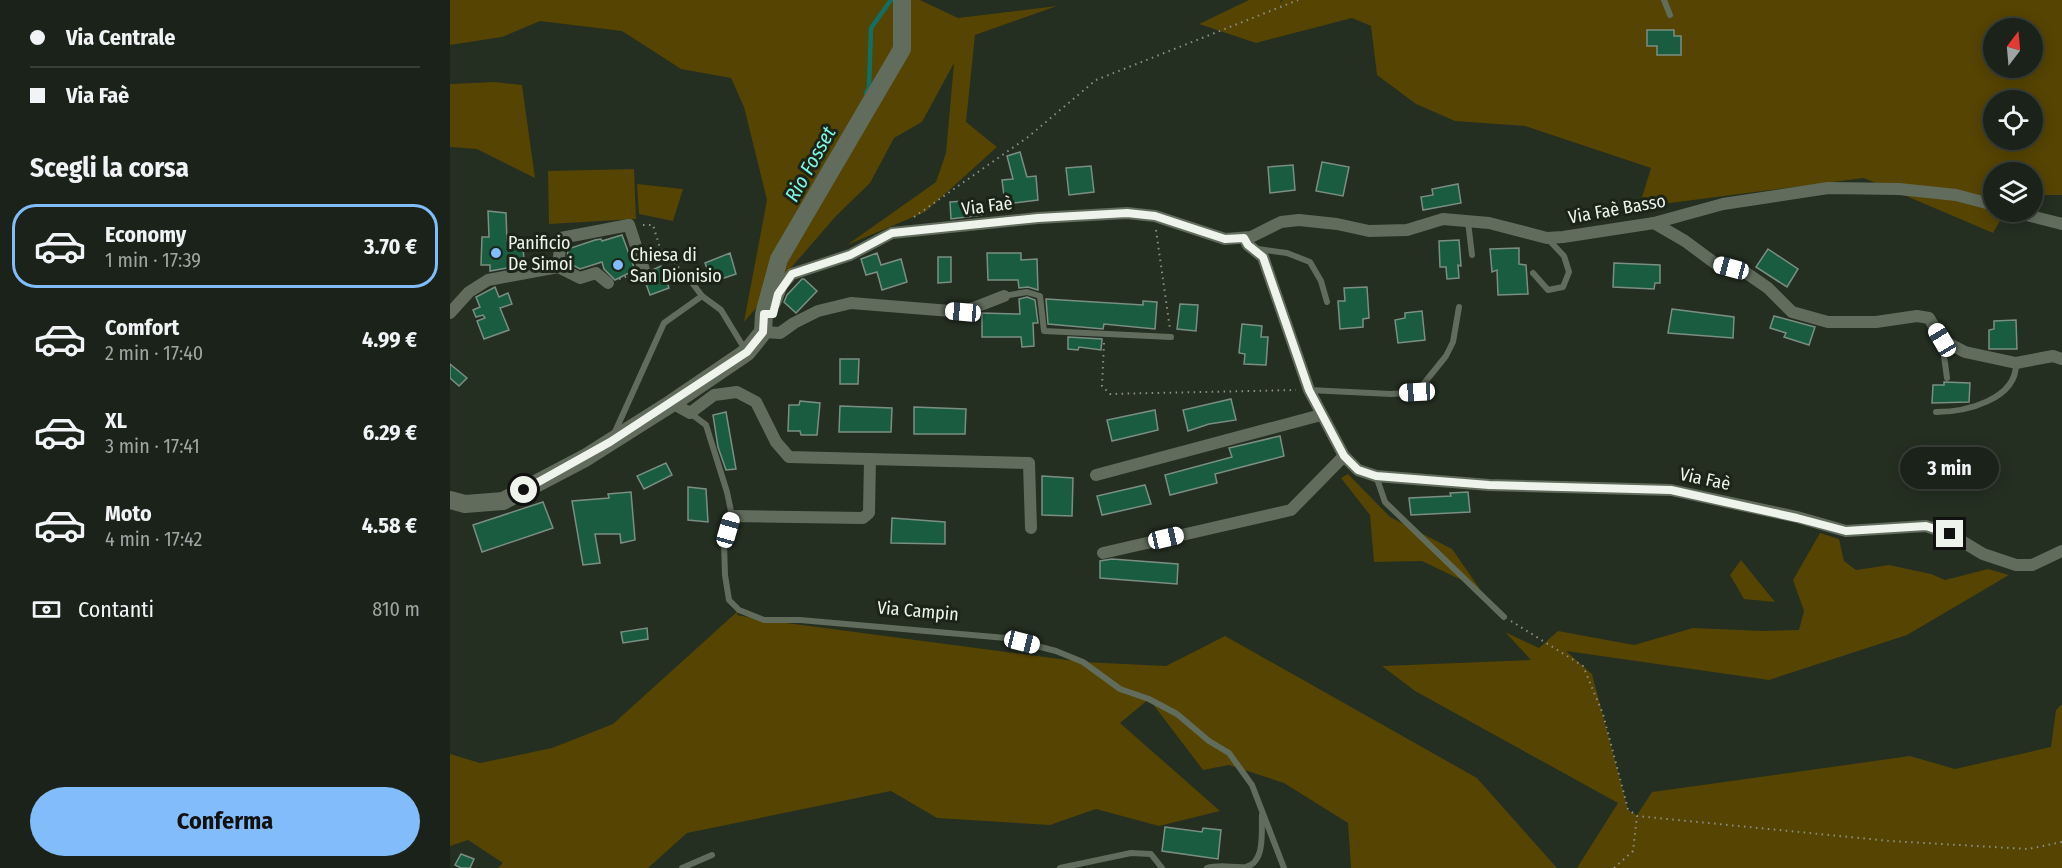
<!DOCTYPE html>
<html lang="it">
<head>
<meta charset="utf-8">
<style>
  :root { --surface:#1b2219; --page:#242a22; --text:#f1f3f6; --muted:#a0a4a2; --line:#393f38; --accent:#82bcfa }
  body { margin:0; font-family:"Fira Sans Condensed",sans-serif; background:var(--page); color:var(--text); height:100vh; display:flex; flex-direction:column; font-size:22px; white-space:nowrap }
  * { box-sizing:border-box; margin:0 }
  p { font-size:20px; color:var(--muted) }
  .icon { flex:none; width:33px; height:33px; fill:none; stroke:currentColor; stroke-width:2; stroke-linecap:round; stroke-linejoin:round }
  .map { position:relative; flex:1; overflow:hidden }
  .drawer { display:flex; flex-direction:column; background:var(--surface); width:450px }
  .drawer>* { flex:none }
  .top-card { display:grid; align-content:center; height:132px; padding:0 30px; background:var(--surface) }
  .needle { width:39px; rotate:16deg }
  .controls { position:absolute; left:1533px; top:18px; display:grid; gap:12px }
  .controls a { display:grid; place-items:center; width:60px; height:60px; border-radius:50%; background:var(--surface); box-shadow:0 3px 15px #0003,0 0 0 2px var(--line); font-size:30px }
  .end { position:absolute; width:27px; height:27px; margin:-14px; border:8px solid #eef4eb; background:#111; box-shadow:0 0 0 3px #111 }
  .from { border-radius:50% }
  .bubble { position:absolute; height:42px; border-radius:21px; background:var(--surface); box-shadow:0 3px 15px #0003,0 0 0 2px var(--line); font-size:20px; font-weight:700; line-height:42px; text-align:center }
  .car { position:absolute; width:18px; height:36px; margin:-18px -9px; border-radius:8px; box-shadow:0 0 4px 2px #0007; background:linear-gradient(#fff 24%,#345 0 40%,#fff 0 76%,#345 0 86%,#fff 0) }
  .top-card b { display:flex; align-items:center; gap:21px; height:57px; font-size:22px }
  .top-card b+b { border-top:2px solid var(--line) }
  .top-card i { width:15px; height:15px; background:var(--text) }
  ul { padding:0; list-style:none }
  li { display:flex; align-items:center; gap:18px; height:84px; margin:0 12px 9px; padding:0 18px; border:3px solid transparent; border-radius:24px }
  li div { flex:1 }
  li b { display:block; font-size:22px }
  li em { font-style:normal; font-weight:700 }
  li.active { border-color:var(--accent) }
  li>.icon { width:54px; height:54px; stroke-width:1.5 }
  h2 { padding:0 30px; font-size:27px; line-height:72px }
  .pay { display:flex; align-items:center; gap:15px; height:66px; padding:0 30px; font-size:22px }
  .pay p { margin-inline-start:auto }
  .button { display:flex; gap:12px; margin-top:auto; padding:12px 30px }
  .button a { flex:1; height:69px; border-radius:36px; background:var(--accent); color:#111; font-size:24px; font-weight:700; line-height:69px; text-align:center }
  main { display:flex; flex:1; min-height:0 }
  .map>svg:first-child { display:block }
</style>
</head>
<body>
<main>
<section class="drawer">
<div class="top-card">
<b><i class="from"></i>Via Centrale</b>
<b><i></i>Via Faè</b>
</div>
<h2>Scegli la corsa</h2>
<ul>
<li class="active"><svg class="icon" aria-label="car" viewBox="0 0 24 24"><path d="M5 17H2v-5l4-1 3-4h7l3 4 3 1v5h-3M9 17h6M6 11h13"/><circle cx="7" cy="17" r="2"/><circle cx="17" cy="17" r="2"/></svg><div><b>Economy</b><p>1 min · 17:39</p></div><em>3.70 €</em></li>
<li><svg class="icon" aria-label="car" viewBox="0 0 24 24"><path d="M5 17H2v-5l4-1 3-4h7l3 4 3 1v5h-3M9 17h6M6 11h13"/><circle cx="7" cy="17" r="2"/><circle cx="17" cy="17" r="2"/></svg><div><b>Comfort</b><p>2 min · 17:40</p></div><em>4.99 €</em></li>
<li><svg class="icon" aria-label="car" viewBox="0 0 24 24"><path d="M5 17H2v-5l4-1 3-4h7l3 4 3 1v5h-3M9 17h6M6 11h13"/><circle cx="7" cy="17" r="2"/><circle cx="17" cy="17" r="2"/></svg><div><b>XL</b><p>3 min · 17:41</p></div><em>6.29 €</em></li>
<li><svg class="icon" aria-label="car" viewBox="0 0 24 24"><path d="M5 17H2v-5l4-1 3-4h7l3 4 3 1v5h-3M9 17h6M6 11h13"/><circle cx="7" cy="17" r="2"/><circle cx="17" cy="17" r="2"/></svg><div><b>Moto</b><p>4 min · 17:42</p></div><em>4.58 €</em></li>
</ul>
<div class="pay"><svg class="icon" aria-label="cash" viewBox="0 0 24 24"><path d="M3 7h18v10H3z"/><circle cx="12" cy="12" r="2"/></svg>Contanti<p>810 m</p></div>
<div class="button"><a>Conferma</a></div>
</section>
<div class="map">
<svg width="1612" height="868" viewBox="0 0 1612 868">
  <rect width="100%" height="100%" fill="#242e21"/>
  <g fill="#554402" fill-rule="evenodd">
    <path d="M0,0H470L508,18L607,6L525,35L516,122L547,147L475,212L397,245L486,182L496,153L504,63L472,122L444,138L420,183L386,216L294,322L317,200L294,107L281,78L231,69L172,31L90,21L52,37L0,45Z"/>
    <path d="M799,0H831L830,3L833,0H1612V195H1583L1582,172H1544V212H1555L1543,233L1414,178L1189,207L1201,168L1075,126L1005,121L966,104L927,75L921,26L902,18L806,43L749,24ZM1544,28H1582V68H1544ZM1544,100H1582V140H1544Z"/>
    <path d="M45,82L72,85L85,178L27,149L0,147V84Z"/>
    <path d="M184,169L186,219L99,224L98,171Z"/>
    <path d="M187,184L233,189L223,221L189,214Z"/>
    <path d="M898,474L940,517L1002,549L1030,589L972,561L924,562L920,515L891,478Z"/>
    <path d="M1370,533L1389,539L1394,561L1406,570L1439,565L1481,574L1495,580L1538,569L1559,575L1457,635L1319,680L1116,651L1142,674L1178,810L1187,815L1202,792L1460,756L1505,769L1601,747L1606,710L1612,704V868H1127L1168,803L965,691L932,666L1081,660L1055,632L1089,648L1108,631L1184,645L1243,628L1314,631L1349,630L1354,611L1343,580Z"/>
    <path d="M1291,560L1325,602L1294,599L1280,575Z"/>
    <path d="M289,610L287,615L314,620L633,662L716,666L775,636L1027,778L1107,868H901L898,823L834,783L779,765L753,770L699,699L670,723L770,811L709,826L646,809L600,825L487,818L441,791L237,833L198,868H48L53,863L18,840L0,846V754L30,763L102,748L163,724Z"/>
  </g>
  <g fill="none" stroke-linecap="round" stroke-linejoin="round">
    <path stroke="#126f65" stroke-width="4.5" d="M416,93L419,88L421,28L441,0"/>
  </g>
  <g fill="#195c3f" stroke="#7b8e83" stroke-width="1.5">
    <path d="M1197,30H1224V36H1231V55H1207V46H1197Z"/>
    <path d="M570,152L577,177L586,176L588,200L555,204L552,180L563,179L557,156Z"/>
    <path d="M872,162L899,167L893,196L866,191Z"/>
    <path d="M843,165L845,190L820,193L818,167Z"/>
    <path d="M641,166L644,192L619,195L616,168Z"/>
    <path d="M1008,184L1011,203L973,210L971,197L983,195L982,189Z"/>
    <path d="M514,201L515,205L531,204L532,215L501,219L500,202Z"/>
    <path d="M38,211L56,213L57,241H73L74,265L40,271V265H31L32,237H39Z"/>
    <path d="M172,235L185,270L165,280L154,269L152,262L130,269L117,262L118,249L145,240L151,239L152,241Z"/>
    <path d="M1009,240L1011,266L1008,265L1009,278L997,279L996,267H990L989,241Z"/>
    <path d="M1069,248V264L1076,265L1078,294L1048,295L1047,270L1042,272L1040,249Z"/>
    <path d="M1318,249L1348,269L1337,287L1306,267Z"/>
    <path d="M280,253L286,274L262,282L255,263Z"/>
    <path d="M427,253L431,265L451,259L457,282L432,290L427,272L416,275L411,259Z"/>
    <path d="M537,253H571V260L587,259L588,290L578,287L569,288L568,280H538Z"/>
    <path d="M488,257H501V282L488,283Z"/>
    <path d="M1164,263L1210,265V283H1205L1204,289L1163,287Z"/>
    <path d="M211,266L219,288L200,295L194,278L200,276L202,270Z"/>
    <path d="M352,279H354L367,291L346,313L334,302L337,295Z"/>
    <path d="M45,287L49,297L58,293L62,304L50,308L59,330L34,339L27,321L35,318L33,315L26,317L23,310L30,307L26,297Z"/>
    <path d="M917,287L919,318L913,319V327L890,329L888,301H895L894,288Z"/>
    <path d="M577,297L585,300L588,323H583L584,346L572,347L571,337H532V313L570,314L569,299Z"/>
    <path d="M596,299L693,305V301L707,302L705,329L654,324L653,329L598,324Z"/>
    <path d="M730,304L748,305L746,331L727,329Z"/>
    <path d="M1222,309L1284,317L1283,338L1218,333Z"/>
    <path d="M972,311L975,340L948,343L945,320L955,318V313Z"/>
    <path d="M1324,316L1365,327L1359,345L1334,337L1336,333L1320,328Z"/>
    <path d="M1566,320L1567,349H1539V330L1544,329V321Z"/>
    <path d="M792,324L812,326L811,337H818L816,365L794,364L795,354L789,353Z"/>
    <path d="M618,337L652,339L651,350L629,347L628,350L618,349Z"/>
    <path d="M390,359H409L408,384H390Z"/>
    <path d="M0,364L17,378L9,386L0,378Z"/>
    <path d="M1494,382L1520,383L1519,402L1482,403L1483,385H1494Z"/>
    <path d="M781,399L786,420L759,424L738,431L733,410Z"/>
    <path d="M350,401L370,403L367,435H351L350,431H338L339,405H349Z"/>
    <path d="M390,406L442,408L441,432H389Z"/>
    <path d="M464,407L516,409L515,434H464Z"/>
    <path d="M705,410L708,430L662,441L657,420Z"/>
    <path d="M276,412L286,469L276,470L268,447L263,415Z"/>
    <path d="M830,436L834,456L765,474L767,483L720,495L715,475L782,457L779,448Z"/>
    <path d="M216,463L222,475L194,489L187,476Z"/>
    <path d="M592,476L623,478L622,516L592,515Z"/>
    <path d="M695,485L701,504L652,515L647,496Z"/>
    <path d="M238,487L256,489L258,522L238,520Z"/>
    <path d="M181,492L185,540L171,543L170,534H145L150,563L133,565L122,501L159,498L158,494Z"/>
    <path d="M1018,492L1020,512L961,515L959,498L1001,496L1000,493Z"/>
    <path d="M93,502L103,528L32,552L23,525Z"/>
    <path d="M442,518L495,522V544L441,543Z"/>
    <path d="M662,559L728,564L727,584L650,578V561Z"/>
    <path d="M197,628L198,639L173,643L171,632Z"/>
    <path d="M715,827L752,832L753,828L771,830L768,859L712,851Z"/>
    <path d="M11,854L24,859L20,868H11L5,865Z"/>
  </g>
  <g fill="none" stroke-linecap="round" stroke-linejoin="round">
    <g stroke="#899186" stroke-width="2" stroke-dasharray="1.5 4.5" stroke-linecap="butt">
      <path d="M464,217L578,137L646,80L848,0"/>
      <path d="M193,225H203L210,248L234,273"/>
      <path d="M706,230L720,329"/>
      <path d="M169,279L183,274"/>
      <path d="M654,343L652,386L660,394L846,390"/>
      <path d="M1061,621L1133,666L1153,714L1178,809L1187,816L1440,841L1578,849L1612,842"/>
      <path d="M1164,868L1183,851L1187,816"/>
    </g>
    <g stroke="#616c5d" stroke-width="6">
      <path d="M1214,0L1220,15"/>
      <path d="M1018,222L1022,255"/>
      <path d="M808,249L837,253L860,262L871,281L877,302"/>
      <path d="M1083,273L1098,290L1113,287L1119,272L1114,256L1097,238"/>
      <path d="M240,280L252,296L271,310L296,351"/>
      <path d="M554,296L577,292L590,296L594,331L721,337"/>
      <path d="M1492,341L1497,378"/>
      <path d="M859,390L941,394L967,392L996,356L1003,342L1009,307"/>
      <path d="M1486,412C1515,412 1567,400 1566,363"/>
      <path d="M240,413L256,425L277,492L282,516L274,544L275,575L279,600L289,610L314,620H350L556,638L606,651L633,662L670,689L699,699L727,714L759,741L779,753L802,785L834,868"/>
      <path d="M164,434L214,323L252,296"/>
      <path d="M926,476L935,502L1054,617"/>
      <path d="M232,868L262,855"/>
      <path d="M610,868L681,853L701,854L712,868"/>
      <path d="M757,868C770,864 783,868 796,867C816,862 811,830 812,815"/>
    </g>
    <g stroke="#616c5d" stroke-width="12">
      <path d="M1565,212L1612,224"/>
      <path d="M1204,223L1235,241L1266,264L1295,272L1318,288L1342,312L1378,322H1426L1467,316L1479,318L1492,340L1515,352L1566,363L1603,356L1612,359"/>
      <path d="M794,238L798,245L813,257L859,390L894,456L908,470L926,476L1039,485L1221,490L1347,517L1396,531L1476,526L1500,534L1533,554L1566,565H1582L1612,551"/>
      <path d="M108,267L111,238L179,225L194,270"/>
      <path d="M325,303L332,285L342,274L400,255L442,233L588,218L677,213L705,216L775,239L801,237L831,222L849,220L887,224L919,231L957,230L993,219L1039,223L1097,238L1113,237L1204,223L1273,204L1378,188L1449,189L1506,195L1544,205"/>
      <path d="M0,313L19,292L38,280L108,267L130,278L146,273L158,283"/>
      <path d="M313,332L330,333L344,323L368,311L401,303L513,312L554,296"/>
      <path d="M222,403L240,413L264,395L287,392L306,402L326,442L339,457L579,463L581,528"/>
      <path d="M646,475L871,415"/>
      <path d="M282,516L413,518L419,513L420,459"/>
      <path d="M653,553L841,510L894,456"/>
    </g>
    <path stroke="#616c5d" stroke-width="18" d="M0,500L15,504L53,501L135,458L222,403L297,352L313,332L314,314L329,259L452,49V0"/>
  </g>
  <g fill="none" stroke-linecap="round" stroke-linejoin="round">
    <path stroke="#eef4eb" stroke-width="8" d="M74,490L160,442L297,352L313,332L314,314H323L328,294L342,274L400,255L442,233L588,218L677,213L705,216L775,239L794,238L798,245L813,257L859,390L894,456L908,470L926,476L1039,485L1221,490L1347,518L1396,531L1476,526L1500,534"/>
  </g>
  <g fill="#82bcfa" stroke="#1b2417" stroke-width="2">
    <circle cx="46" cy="253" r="6"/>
    <circle cx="168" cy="265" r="6"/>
  </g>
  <g text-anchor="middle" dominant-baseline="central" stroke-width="6" stroke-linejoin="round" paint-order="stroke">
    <g font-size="18" fill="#eef4eb" stroke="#1b2417">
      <text transform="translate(537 206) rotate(-7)">Via Faè</text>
      <text transform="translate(1167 209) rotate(-10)">Via Faè Basso</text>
      <text transform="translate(1255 479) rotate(12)">Via Faè</text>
      <text transform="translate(468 611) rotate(5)">Via Campin</text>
    </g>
    <g font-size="18" fill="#eef4eb" stroke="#1b2417" text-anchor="start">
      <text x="58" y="243">Panificio<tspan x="58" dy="21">De Simoi</tspan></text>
      <text x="180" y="255">Chiesa di<tspan x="180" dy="21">San Dionisio</tspan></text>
    </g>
    <g font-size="20" font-style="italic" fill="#80f8e6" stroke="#1b2417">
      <text transform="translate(360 164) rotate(-61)">Rio Fosset</text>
    </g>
  </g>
</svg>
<div class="controls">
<a><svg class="needle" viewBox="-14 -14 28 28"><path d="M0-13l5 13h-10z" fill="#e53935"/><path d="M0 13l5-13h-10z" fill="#a0a4a2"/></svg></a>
<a><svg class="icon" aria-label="locate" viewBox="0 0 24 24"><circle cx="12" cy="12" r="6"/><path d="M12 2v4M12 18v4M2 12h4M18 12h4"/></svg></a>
<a><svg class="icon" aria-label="layers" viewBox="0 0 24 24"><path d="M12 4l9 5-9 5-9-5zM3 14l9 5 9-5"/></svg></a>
</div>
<i class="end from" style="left:74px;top:490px"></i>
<i class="end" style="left:1500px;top:534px"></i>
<div class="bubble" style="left:1450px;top:447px;width:99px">3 min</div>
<i class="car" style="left:1281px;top:268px;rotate:285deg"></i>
<i class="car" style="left:513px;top:312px;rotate:275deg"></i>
<i class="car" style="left:1492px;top:340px;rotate:329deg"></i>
<i class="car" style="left:967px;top:392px;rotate:267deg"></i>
<i class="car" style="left:278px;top:530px;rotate:16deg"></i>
<i class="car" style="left:716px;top:538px;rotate:77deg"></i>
<i class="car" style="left:572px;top:642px;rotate:104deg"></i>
</div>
</main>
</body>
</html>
